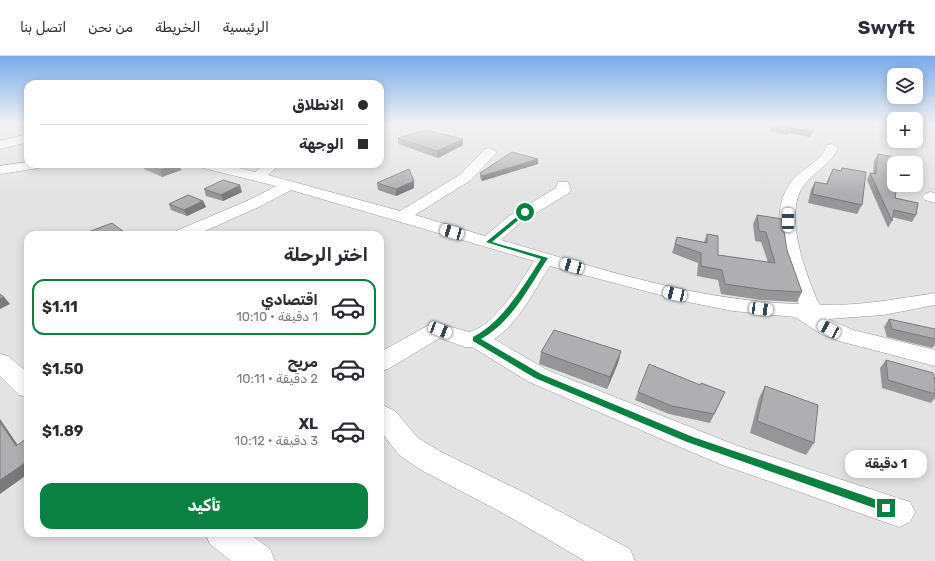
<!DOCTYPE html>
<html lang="ar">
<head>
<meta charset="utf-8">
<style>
  :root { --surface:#fff; --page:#f2f2f3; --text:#2b2b33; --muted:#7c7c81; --line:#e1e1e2; --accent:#0b8043 }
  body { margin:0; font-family:Rubik,"Noto Naskh Arabic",sans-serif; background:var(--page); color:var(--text); direction:rtl; height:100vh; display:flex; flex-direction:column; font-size:15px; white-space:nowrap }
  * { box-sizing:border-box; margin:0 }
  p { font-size:13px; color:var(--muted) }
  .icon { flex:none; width:22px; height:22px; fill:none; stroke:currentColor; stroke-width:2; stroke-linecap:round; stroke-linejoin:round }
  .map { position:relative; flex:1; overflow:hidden; direction:ltr }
  .sheet { position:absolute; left:24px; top:175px; width:360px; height:306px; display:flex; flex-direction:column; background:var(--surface); border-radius:12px; box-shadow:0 2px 10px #0003; direction:rtl }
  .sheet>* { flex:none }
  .guide { position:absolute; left:24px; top:24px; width:360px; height:88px; border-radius:12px; box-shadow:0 2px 10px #0003; direction:rtl; display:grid; align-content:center; height:88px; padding:0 16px; background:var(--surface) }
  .fabs { position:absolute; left:887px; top:12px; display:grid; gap:8px }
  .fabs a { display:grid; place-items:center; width:36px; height:36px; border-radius:8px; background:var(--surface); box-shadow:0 2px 10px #0003; font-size:20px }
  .end { position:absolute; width:18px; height:18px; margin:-9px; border:5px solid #0b8043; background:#fff; box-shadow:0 0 0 2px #fff }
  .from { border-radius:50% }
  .bubble { position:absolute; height:28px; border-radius:12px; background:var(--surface); box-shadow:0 2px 10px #0003; font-size:13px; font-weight:700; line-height:28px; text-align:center; direction:rtl }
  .car { position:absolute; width:12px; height:24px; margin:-12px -6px; border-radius:5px; box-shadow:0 0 3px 1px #0007; background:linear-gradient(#fff 24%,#345 0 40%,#fff 0 76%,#345 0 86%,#fff 0) }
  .guide b { display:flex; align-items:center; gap:14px; height:38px; font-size:15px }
  .guide b+b { border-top:1px solid var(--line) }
  .guide i { width:10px; height:10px; background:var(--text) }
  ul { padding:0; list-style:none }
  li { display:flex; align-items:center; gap:12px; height:56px; margin:0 8px 6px; padding:0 8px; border:2px solid transparent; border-radius:12px }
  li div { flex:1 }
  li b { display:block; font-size:15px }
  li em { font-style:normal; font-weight:700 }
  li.on { border-color:var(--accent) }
  li>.icon { width:36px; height:36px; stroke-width:1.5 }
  h2 { padding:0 16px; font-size:18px; line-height:48px }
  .action { display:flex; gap:8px; margin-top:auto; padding:8px 16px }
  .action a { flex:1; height:46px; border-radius:12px; background:var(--accent); color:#fff; font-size:16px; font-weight:700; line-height:46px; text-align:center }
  header { display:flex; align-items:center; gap:24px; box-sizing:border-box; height:56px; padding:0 20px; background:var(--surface); border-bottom:1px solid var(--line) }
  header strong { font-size:19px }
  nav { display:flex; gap:22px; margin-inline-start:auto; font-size:14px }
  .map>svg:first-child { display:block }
</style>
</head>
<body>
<header>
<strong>Swyft</strong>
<nav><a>الرئيسية</a><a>الخريطة</a><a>من نحن</a><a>اتصل بنا</a></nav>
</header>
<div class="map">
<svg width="935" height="505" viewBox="0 0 935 505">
  <rect width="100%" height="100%" fill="#e3e3e4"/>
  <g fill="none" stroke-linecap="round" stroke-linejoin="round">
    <g stroke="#98989a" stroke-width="1">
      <g id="minor">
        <path d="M28,78V86L0,93V85Z"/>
        <path d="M832,88L838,92C831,108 816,114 805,128C782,155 805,215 817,244L820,249C859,250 897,243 935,237V249L883,259L828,263L853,274L935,294V310L839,285L821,278L795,261L733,255L683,245L550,210C534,235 519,267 494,283L547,314L700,375L735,389L910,446L915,456L910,466L899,471L720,408L680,391L529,326L472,291H465L440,282L388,313L380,315V296L429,269L437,267L469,276C495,270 520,227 534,205L291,134L259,151L196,179H173L176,175L247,145L276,130L199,111L197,108H222L255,116L265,108H280L268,119L400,155L461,118L485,93L490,92L497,96L471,124L415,159L485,180L509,160L556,132L558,126H568L571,134L569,137L521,166L501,184C597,212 697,245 799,248C784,216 767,158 791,126C799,115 812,110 821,100C824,97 825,93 827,89Z"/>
        <path d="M28,106V108H46L44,111L39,112L0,118V110Z"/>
        <path d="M930,136L935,137V147L925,144L922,141L925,138Z"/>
        <path d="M0,298L8,300L28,317V341L19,339L0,320Z"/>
        <path d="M380,348L395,355L418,382L441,396L523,436L630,493L635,505H585L501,456L421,414L398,398L380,374Z"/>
        <path d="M205,477H248L270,493L275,505H231L210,488Z"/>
      </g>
    </g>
    <use href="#minor" fill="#fff" fill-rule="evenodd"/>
  </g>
  <g fill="#969698">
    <path d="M774,68H816L810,81L788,77L787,79L770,75L772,70Z"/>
    <path d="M398,82L463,83V89L438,102L398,88Z"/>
    <path d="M878,98L894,129L895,142L916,159L912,166L892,161V165L888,172L867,124L870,117L873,118L874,105Z"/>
    <path d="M142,108H179L181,114L162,121L144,113Z"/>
    <path d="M538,108L482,125L480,122V117Z"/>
    <path d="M842,112L862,149L857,158L808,147L811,134L815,126L826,128L833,113L840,115Z"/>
    <path d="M377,127L414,132L396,140L378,134Z"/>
    <path d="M204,133L242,136L223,145L206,140Z"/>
    <path d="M203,145L206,151L187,160L171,154L169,148Z"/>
    <path d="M757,159L787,194L802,236L797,246L761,244L721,238L718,224L697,220L698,207L672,197L677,181L704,186L707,178L718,199L768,206L761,186L755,185L753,168Z"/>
    <path d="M889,263L935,274V289L932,292L887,281L884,271Z"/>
    <path d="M621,295L618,307L607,333L539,308L541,296Z"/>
    <path d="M886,304L935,325V342L931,347L882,332L880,312Z"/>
    <path d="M700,329L725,336L710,367L669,358L635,344L638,336Z"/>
    <path d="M765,330L814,387L806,399L750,377L759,342Z"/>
  </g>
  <g fill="#7a7a7c">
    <path d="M463,83V89L438,102L437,95Z"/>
    <path d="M538,103V108L482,125V120Z"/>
    <path d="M179,108L181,114L162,121L160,114Z"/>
    <path d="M414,125V132L396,140V133Z"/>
    <path d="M240,129L242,136L223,145L221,139Z"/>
    <path d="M203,145L206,151L187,160L184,154Z"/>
    <path d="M124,176L125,179H116Z"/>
    <path d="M4,241L10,248L0,253V243Z"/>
    <path d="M621,295L618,307L607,333L610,321Z"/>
    <path d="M0,363L24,398L16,390L0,366Z"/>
    <path d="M28,405V418L0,438V424Z"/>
  </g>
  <g fill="#afafb1" stroke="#7a7a7c">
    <path d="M774,68H816L812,76L790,72L789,73L772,70Z"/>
    <path d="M426,74L463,83L437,95L398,82Z"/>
    <path d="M512,96L538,103L482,120L480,117Z"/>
    <path d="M878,98L895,101V107H894V129H897L895,142L918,147L916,159L894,154L892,165L870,117L876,118Z"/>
    <path d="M144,108H179L160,114Z"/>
    <path d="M842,112L866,116L862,149L812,138L815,126L827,128L833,113L841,115Z"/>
    <path d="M409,113L414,125L396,133L377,127Z"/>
    <path d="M223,124L240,129L221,139L204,133Z"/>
    <path d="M188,139L203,145L184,154L169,148Z"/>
    <path d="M757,159L782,163L787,194L802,236L766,234L725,228L722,214L701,210V197L675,188L677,181L707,187V178L718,180V199L775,207L766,176L759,175Z"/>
    <path d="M112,167L124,176L116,179H85L83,178Z"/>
    <path d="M0,238L4,241L0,243Z"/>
    <path d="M889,263L935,273V283L892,273Z"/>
    <path d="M554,274L621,295L610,321L541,296Z"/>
    <path d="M886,304L933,317L935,325V338L888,324Z"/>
    <path d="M649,308L700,329L701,327L725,336L714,358L672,350L638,336Z"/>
    <path d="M765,330L818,349L814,387L757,365Z"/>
    <path d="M0,366L16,390L26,383L28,384V405L0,424Z"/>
  </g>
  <linearGradient id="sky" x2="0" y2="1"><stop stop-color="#78abea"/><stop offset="0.49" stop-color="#f2f2f3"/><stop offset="1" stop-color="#f2f2f3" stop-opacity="0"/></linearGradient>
  <rect width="935" height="138" fill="url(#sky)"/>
  <path fill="#0b8043" d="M524,155L528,156L492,186L548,202C529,231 512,266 481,283L541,318L693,381L889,448L890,452L889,455L886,456L687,386L535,322L473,285V281C504,264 522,232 541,203L486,186Z"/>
</svg>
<div class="fabs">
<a><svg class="icon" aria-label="layers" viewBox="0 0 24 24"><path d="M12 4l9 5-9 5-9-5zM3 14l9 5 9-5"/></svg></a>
<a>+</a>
<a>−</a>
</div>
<i class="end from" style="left:525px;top:156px"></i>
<i class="end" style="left:886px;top:452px"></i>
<div class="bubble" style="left:845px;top:394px;width:82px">1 دقيقة</div>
<i class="car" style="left:788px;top:164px;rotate:0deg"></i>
<i class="car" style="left:452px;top:176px;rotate:286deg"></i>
<i class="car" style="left:572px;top:210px;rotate:286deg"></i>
<i class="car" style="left:675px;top:238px;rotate:283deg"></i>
<i class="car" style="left:761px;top:253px;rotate:97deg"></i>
<i class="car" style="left:829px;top:273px;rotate:299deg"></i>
<i class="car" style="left:440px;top:274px;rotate:111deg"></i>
<div class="guide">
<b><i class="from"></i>الانطلاق</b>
<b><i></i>الوجهة</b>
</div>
<section class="sheet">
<h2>اختر الرحلة</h2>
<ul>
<li class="on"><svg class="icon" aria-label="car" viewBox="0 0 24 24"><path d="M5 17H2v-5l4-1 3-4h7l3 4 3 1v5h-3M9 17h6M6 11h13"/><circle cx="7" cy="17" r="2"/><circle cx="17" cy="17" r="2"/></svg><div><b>اقتصادي</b><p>1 دقيقة · 10:10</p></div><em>$1.11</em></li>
<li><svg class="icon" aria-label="car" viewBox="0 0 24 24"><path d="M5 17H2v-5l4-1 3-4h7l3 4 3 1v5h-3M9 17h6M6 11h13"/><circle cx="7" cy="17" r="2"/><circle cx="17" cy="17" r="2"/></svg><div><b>مريح</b><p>2 دقيقة · 10:11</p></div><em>$1.50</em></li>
<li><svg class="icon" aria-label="car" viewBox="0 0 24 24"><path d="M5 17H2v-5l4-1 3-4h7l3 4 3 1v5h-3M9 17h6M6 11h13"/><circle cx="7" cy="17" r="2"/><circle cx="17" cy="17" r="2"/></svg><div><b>XL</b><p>3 دقيقة · 10:12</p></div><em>$1.89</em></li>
</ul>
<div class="action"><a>تأكيد</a></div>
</section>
</div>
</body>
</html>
